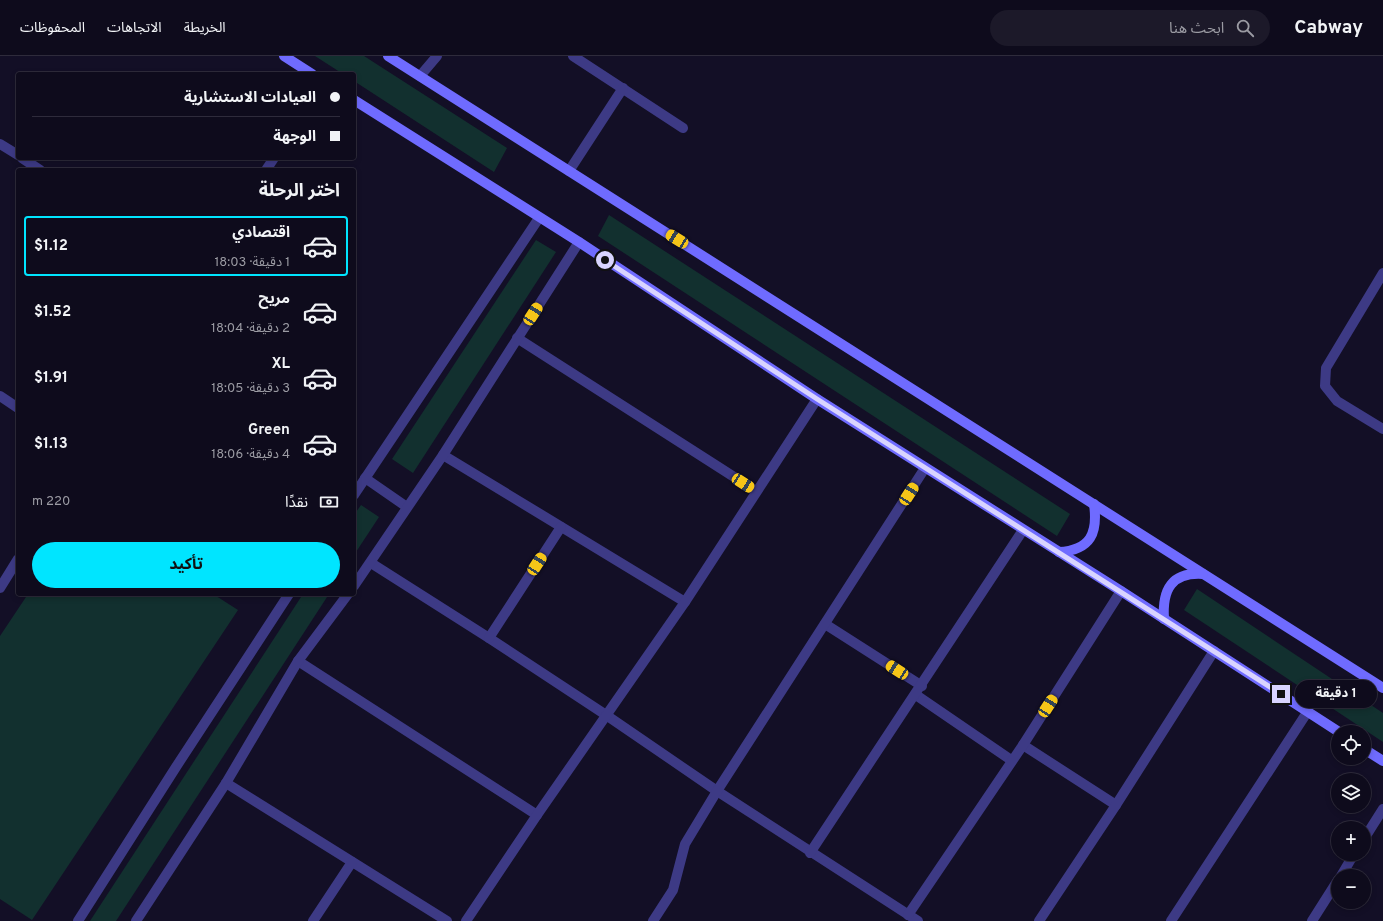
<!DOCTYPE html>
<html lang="ar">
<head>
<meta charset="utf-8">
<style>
  :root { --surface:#0e0b1c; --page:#1c1929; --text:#f1f3f6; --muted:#9b9ba3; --line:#2e2b3b; --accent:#00e5ff }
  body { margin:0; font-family:Overpass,"Noto Sans Arabic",sans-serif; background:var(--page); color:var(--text); direction:rtl; height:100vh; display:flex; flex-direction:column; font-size:15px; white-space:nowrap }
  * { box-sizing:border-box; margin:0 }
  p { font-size:13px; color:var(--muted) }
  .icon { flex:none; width:22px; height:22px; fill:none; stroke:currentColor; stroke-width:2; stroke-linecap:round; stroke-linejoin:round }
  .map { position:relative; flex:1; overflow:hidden; direction:ltr }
  .details { position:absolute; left:16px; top:112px; width:340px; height:428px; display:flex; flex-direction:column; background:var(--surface); border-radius:4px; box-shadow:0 2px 6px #0003,0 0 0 1px var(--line); direction:rtl }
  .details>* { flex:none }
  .top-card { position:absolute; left:16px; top:16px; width:340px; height:88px; border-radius:4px; box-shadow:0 2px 6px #0003,0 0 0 1px var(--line); direction:rtl; display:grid; align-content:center; height:88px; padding:0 16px; background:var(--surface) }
  .controls { position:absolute; left:1331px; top:669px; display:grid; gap:8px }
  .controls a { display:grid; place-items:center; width:40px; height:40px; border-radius:50%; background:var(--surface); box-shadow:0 2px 6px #0003,0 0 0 1px var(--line); font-size:20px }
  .end { position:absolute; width:18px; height:18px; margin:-9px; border:5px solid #d9d4ff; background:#111; box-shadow:0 0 0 2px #111 }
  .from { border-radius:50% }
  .bubble { position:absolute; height:28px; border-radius:14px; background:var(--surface); box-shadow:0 2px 6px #0003,0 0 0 1px var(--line); font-size:13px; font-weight:700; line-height:28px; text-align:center; direction:rtl }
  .car { position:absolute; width:12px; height:24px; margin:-12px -6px; border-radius:5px; box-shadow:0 0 3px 1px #0007; background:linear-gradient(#f5c518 24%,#345 0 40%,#f5c518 0 76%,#345 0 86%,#f5c518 0) }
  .top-card b { display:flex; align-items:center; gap:14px; height:38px; font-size:15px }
  .top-card b+b { border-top:1px solid var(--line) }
  .top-card i { width:10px; height:10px; background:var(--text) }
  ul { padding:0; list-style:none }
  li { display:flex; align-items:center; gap:12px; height:60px; margin:0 8px 6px; padding:0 8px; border:2px solid transparent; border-radius:4px }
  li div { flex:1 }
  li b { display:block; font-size:15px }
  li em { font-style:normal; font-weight:700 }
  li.selected { border-color:var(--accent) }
  li>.icon { width:36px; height:36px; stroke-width:1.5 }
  h2 { padding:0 16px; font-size:18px; line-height:48px }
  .pay { display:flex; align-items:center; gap:10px; height:44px; padding:0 16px; font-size:15px }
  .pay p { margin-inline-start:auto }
  .cta { display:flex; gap:8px; margin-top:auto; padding:8px 16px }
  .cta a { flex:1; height:46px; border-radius:24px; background:var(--accent); color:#111; font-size:16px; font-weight:700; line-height:46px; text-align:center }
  header { display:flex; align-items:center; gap:24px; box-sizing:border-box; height:56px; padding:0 20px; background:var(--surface); border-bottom:1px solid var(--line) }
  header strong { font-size:19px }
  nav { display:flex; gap:22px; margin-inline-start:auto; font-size:14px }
  .search { width:280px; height:36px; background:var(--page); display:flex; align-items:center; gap:10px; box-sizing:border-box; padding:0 14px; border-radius:22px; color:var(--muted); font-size:15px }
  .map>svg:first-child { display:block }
</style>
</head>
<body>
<header>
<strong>Cabway</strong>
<div class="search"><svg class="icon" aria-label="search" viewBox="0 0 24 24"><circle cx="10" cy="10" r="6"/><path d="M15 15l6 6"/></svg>ابحث هنا</div>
<nav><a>الخريطة</a><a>الاتجاهات</a><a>المحفوظات</a></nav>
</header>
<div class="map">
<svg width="1383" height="865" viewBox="0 0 1383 865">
  <rect width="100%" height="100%" fill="#130f26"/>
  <g fill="#12302f">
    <path d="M315,0H364L507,92L494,116L354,25V18H343Z"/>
    <path d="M609,159L1070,458L1057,480L598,180Z"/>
    <path d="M536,184L556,196L413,417L392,403Z"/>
    <path d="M361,449L379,461L354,499V459Z"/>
    <path d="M1197,533L1383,657V686L1184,554Z"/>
    <path d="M28,538H213L238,554L32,864L0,843V580Z"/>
    <path d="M303,538H329L116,865H90Z"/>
  </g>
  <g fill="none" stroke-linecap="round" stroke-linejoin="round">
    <g stroke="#3d3a85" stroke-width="10">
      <path d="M573,0L683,72"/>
      <path d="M420,20L437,0"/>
      <path d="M569,115L623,32"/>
      <path d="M1383,217L1326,312L1325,330L1337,345L1383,373"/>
    </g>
    <g stroke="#3d3a85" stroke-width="10">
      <path d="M0,88L18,99"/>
      <path d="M22,102L40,114"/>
      <path d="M266,114L274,102"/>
      <path d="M517,282L756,435"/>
      <path d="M0,340L18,352"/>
      <path d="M443,399L685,546"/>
      <path d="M371,507L489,582L606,659L717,735L918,865"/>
      <path d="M0,532L18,503"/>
      <path d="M825,568L922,630"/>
      <path d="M489,582L561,471"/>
      <path d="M298,605L537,759"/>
      <path d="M916,639L1011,704"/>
      <path d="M1023,689L1116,749"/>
      <path d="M226,727L447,865"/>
      <path d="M1364,783L1383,753"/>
      <path d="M810,797L1023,474"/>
      <path d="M1341,820L1354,798"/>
      <path d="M908,859L1023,689L1121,535"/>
      <path d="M313,865L352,806"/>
      <path d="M466,865L537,759L685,546L817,343"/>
      <path d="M653,865L673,834L685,788L717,735L925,412"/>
      <path d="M1039,865L1116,749L1214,595"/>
      <path d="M1171,865L1308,655"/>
      <path d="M1312,865L1338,824"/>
    </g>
    <g stroke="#3d3a85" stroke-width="10">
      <path d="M365,422L407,451"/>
      <path d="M354,439L539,162"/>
      <path d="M354,530L443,399L579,186"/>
      <path d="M78,865L176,711L289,538"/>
      <path d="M136,865L226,727L298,605L348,538"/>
    </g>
    <g stroke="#6f6bff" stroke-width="10">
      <path d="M284,0L312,18"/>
      <path d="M388,0L1383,632"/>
      <path d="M354,44L579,186L817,343L1121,535L1339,676"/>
      <path d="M1059,496C1091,494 1098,477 1094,448"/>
      <path d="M1164,563C1162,533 1172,516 1203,518"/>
      <path d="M1364,693L1383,705"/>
    </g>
  </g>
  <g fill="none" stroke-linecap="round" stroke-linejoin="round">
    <path stroke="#d9d4ff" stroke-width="5" d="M605,204L817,343L1281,638"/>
  </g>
</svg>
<div class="controls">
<a><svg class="icon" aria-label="locate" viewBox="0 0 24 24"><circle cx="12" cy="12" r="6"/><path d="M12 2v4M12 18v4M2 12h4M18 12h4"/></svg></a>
<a><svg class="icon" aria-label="layers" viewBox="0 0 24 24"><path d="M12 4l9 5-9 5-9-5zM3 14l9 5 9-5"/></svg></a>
<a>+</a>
<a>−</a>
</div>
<i class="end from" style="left:605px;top:204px"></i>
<i class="end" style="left:1281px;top:638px"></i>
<div class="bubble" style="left:1295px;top:624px;width:82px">1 دقيقة</div>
<i class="car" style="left:677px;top:183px;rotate:302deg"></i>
<i class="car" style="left:533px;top:258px;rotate:33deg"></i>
<i class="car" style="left:743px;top:427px;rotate:123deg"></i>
<i class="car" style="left:909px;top:438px;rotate:33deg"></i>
<i class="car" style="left:537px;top:508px;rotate:33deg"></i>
<i class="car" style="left:897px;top:614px;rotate:303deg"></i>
<i class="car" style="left:1048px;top:650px;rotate:33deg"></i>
<div class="top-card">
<b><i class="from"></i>العيادات الاستشارية</b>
<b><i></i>الوجهة</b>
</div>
<section class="details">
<h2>اختر الرحلة</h2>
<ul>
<li class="selected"><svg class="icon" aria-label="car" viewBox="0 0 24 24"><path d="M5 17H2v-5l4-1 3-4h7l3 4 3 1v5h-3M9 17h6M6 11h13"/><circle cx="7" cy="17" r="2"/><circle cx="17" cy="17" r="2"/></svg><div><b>اقتصادي</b><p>1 دقيقة · 18:03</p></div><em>$1.12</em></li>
<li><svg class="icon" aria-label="car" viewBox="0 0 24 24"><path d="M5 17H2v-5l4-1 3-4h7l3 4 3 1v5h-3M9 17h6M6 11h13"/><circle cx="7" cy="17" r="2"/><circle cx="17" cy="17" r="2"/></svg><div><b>مريح</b><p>2 دقيقة · 18:04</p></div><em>$1.52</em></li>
<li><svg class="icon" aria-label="car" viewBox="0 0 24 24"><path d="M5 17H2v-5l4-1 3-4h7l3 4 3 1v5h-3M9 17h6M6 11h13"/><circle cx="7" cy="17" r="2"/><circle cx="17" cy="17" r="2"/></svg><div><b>XL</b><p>3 دقيقة · 18:05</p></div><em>$1.91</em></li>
<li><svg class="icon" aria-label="car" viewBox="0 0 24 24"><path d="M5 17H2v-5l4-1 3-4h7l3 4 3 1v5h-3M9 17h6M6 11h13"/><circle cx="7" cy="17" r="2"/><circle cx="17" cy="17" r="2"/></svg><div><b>Green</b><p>4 دقيقة · 18:06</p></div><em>$1.13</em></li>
</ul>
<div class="pay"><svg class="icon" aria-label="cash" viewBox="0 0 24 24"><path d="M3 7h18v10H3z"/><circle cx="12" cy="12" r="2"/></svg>نقدًا<p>220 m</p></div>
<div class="cta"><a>تأكيد</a></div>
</section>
</div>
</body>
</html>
